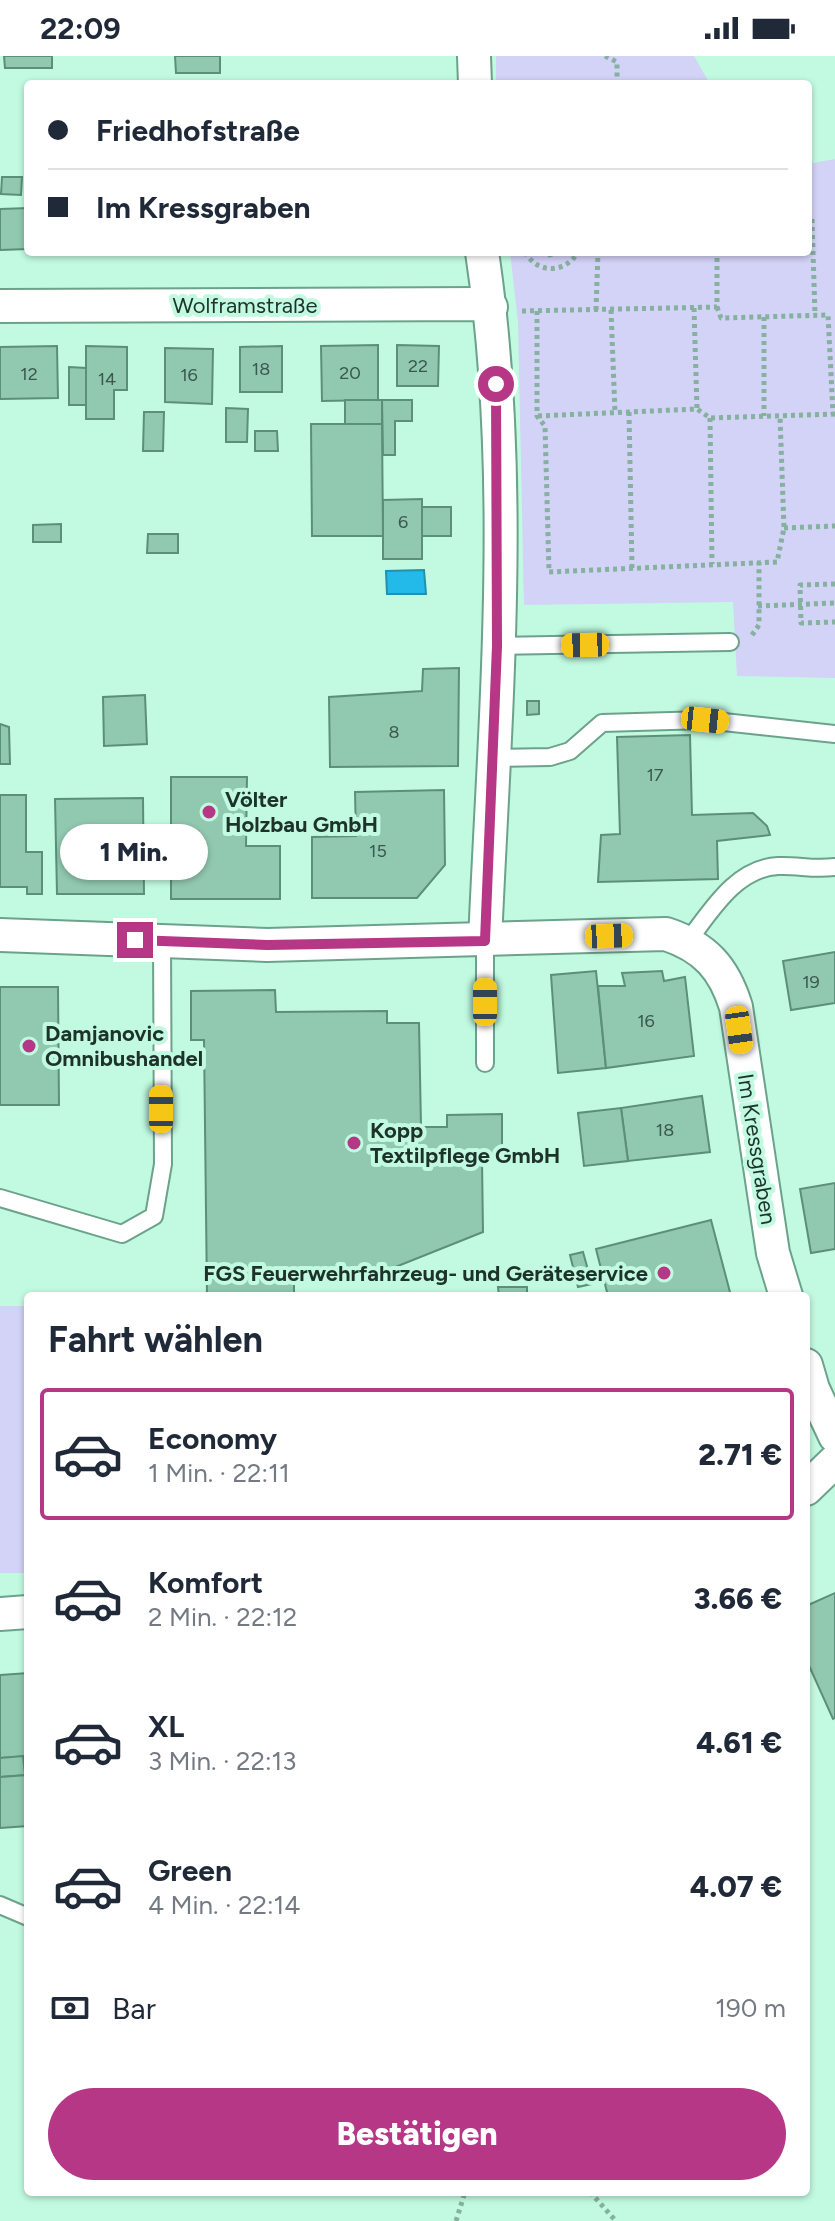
<!DOCTYPE html>
<html lang="de">
<head>
<meta charset="utf-8">
<style>
  :root { --surface:#fff; --page:#f2f2f3; --text:#1f2937; --muted:#747a83; --line:#e0e1e3; --accent:#b53786 }
  body { margin:0; font-family:Figtree,sans-serif; background:var(--page); color:var(--text); height:100vh; display:flex; flex-direction:column; font-size:30px; white-space:nowrap }
  * { box-sizing:border-box; margin:0 }
  p { font-size:26px; color:var(--muted) }
  .icon { flex:none; width:44px; height:44px; fill:none; stroke:currentColor; stroke-width:2; stroke-linecap:round; stroke-linejoin:round }
  .map { position:relative; flex:1; overflow:hidden }
  .drawer { position:absolute; left:24px; top:1236px; width:786px; height:904px; display:flex; flex-direction:column; background:var(--surface); border-radius:8px; box-shadow:0 2px 6px #0004 }
  .drawer>* { flex:none }
  .top-card { position:absolute; left:24px; top:24px; width:788px; height:176px; border-radius:8px; box-shadow:0 2px 6px #0004; display:grid; align-content:center; height:176px; padding:0 24px; background:var(--surface) }
  .end { position:absolute; width:36px; height:36px; margin:-18px; border:10px solid #b53786; background:#fff; box-shadow:0 0 0 4px #fff }
  .from { border-radius:50% }
  .bubble { position:absolute; height:56px; border-radius:28px; background:var(--surface); box-shadow:0 2px 6px #0004; font-size:26px; font-weight:800; line-height:56px; text-align:center }
  .car { position:absolute; width:24px; height:48px; margin:-24px -12px; border-radius:10px; box-shadow:0 0 6px 2px #0007; background:linear-gradient(#f5c518 24%,#345 0 40%,#f5c518 0 76%,#345 0 86%,#f5c518 0) }
  .top-card b { display:flex; align-items:center; gap:28px; height:76px; font-size:30px }
  .top-card b+b { border-top:2px solid var(--line) }
  .top-card i { width:20px; height:20px; background:var(--text) }
  ul { padding:0; list-style:none }
  li { display:flex; align-items:center; gap:24px; height:132px; margin:0 16px 12px; padding:0 8px; border:4px solid transparent; border-radius:8px }
  li div { flex:1 }
  li b { display:block; font-size:30px }
  li em { font-style:normal; font-weight:800 }
  li.current { border-color:var(--accent) }
  li>.icon { width:72px; height:72px; stroke-width:1.5 }
  h2 { padding:0 24px; font-size:36px; line-height:96px }
  .pay { display:flex; align-items:center; gap:20px; height:88px; padding:0 24px; font-size:30px }
  .pay p { margin-inline-start:auto }
  .button { display:flex; gap:16px; margin-top:auto; padding:16px 24px }
  .button a { flex:1; height:92px; border-radius:48px; background:var(--accent); color:#fff; font-size:32px; font-weight:800; line-height:92px; text-align:center }
  .status { display:flex; justify-content:space-between; align-items:center; height:56px; padding:0 40px; background:var(--surface); direction:ltr }
  .status svg { height:22px; fill:currentColor }
  .map>svg:first-child { display:block }
</style>
</head>
<body>
<div class="status"><b>22:09</b><svg viewBox="0 0 49 12"><path d="M0 12V9h3v3zM5 12V6h3v6zM10 12V3h3v9zM15 12V0h3v12zM26 1h20v11H26zM47 4h2v5h-2z"/></svg></div>
<div class="map">
<svg width="835" height="2165" viewBox="0 0 835 2165">
  <rect width="100%" height="100%" fill="#c1fae1"/>
  <g fill="#d3d2f7">
    <path d="M496,0H694L710,28H496Z"/>
    <path d="M835,103V622L737,620L733,546L524,549L518,266L510,196H808V108Z"/>
    <rect x="0" y="1250" width="28" height="267"/>
  </g>
  <path fill="#23b9e9" stroke="#2191b0" stroke-width="2" d="M424,514L426,538H387L386,515Z"/>
  <g fill="#91c8b0" stroke="#5a9079" stroke-width="2">
    <path d="M4,0H52V12H5Z"/>
    <path d="M175,0H220V17H176Z"/>
    <path d="M2,121H22L21,139L1,138Z"/>
    <path d="M28,152V193L0,194V153Z"/>
    <path d="M378,289V344L322,345L321,290Z"/>
    <path d="M397,289L439,290L438,330H397Z"/>
    <path d="M57,290L58,342L0,343V291Z"/>
    <path d="M86,290L127,291V334H114V363H86Z"/>
    <path d="M282,290V336H240V291Z"/>
    <path d="M165,292L213,293L212,348L165,346Z"/>
    <path d="M69,311L86,312V349H69Z"/>
    <rect x="345" y="344" width="37" height="24"/>
    <path d="M382,344H412V365H395V399H383Z"/>
    <path d="M226,352L248,353L247,386H226Z"/>
    <path d="M144,356H164L163,395H143Z"/>
    <path d="M311,368H382L383,480H312Z"/>
    <path d="M255,375H277L278,395H255Z"/>
    <path d="M422,443V503H383V444Z"/>
    <rect x="422" y="451" width="29" height="29"/>
    <path d="M61,468V486H33V469Z"/>
    <path d="M148,478H178V497H147Z"/>
    <path d="M459,612L458,710L330,711L329,641L422,635L423,613Z"/>
    <path d="M145,639L147,688L104,690L103,641Z"/>
    <path d="M527,645H539V658L527,659Z"/>
    <path d="M0,668L9,671L10,708H0Z"/>
    <path d="M690,679L692,759L753,757L767,770L770,779L717,785L718,823L598,826L601,779L620,778L617,681Z"/>
    <path d="M171,721H247L246,790H280V843H171Z"/>
    <path d="M444,734L445,809L417,842H312V781L356,780L355,736Z"/>
    <path d="M0,739H26V796H42V838H27V831H0Z"/>
    <path d="M143,742L144,838H57L55,743Z"/>
    <path d="M835,896V947L791,954L783,905Z"/>
    <path d="M596,915L606,1012L558,1017L551,919Z"/>
    <path d="M662,915L664,925L685,921L694,1000L606,1012L598,930H625L622,917Z"/>
    <path d="M0,931H58L59,1049H0Z"/>
    <path d="M275,934L276,956L387,955V967H419L421,1071H447V1059L502,1058V1104H482L483,1176L393,1212L294,1214V1240H207L204,984H191V935Z"/>
    <path d="M702,1040L710,1096L628,1105L621,1052Z"/>
    <path d="M621,1052L628,1105L584,1110L578,1057Z"/>
    <path d="M835,1127V1193L811,1197L800,1133Z"/>
    <path d="M711,1164L731,1240H608L596,1193Z"/>
    <path d="M583,1196L592,1228L578,1231L570,1199Z"/>
    <path d="M498,1231H527V1240H499Z"/>
    <path d="M835,1537V1662L833,1663L806,1603V1550Z"/>
    <path d="M28,1617V1700L0,1702V1619Z"/>
    <path d="M23,1700L25,1719L0,1721V1702Z"/>
    <path d="M28,1719V1770L0,1772V1721Z"/>
  </g>
  <g fill="none" stroke-linecap="round" stroke-linejoin="round">
    <g stroke="#6ca28b" stroke-width="20">
      <g id="lane">
        <path d="M497,590L730,586"/>
        <path d="M493,702L550,701L570,695L602,667L705,664L835,678"/>
        <path d="M688,885C711,855 736,812 778,810C799,809 812,814 835,811"/>
        <path d="M485,1007V885"/>
        <path d="M0,1142L122,1178L154,1160L163,1108L162,885"/>
        <path d="M0,1849L28,1861"/>
      </g>
    </g>
    <g stroke="#6ca28b" stroke-width="36">
      <g id="street">
        <path d="M474,0L475,28"/>
        <path d="M482,196C516,423 495,657 485,885"/>
        <path d="M0,250L480,248L491,251"/>
        <path d="M0,879L267,889L666,878C705,891 724,912 736,951L773,1197L786,1240"/>
        <path d="M806,1309L813,1333L835,1380"/>
        <path d="M806,1433L835,1405"/>
        <path d="M0,1558L28,1556"/>
      </g>
    </g>
    <g stroke="#85b19e" stroke-width="5" stroke-dasharray="4 4" stroke-linecap="butt">
      <path d="M605,0L617,6V28"/>
      <path d="M812,163L815,259"/>
      <path d="M525,196C538,219 566,217 578,196"/>
      <path d="M541,196L549,199L560,196"/>
      <path d="M717,251L721,262L828,259L833,358"/>
      <path d="M694,252L697,353"/>
      <path d="M596,254L598,196"/>
      <path d="M611,254L615,357"/>
      <path d="M522,255L717,251V196"/>
      <path d="M537,255V360L545,370L549,516L777,506L784,472L780,360"/>
      <path d="M764,261V360"/>
      <path d="M629,356L632,512"/>
      <path d="M538,360L697,353L710,362L835,358"/>
      <path d="M710,362L712,508"/>
      <path d="M784,472L835,470"/>
      <path d="M835,528L800,529L801,567L835,566"/>
      <path d="M758,550L835,547"/>
      <path d="M752,579L759,569V506"/>
      <path d="M590,2136L616,2165"/>
      <path d="M456,2165L465,2136"/>
    </g>
    <use href="#lane" stroke="#fff" stroke-width="16"/>
    <use href="#street" stroke="#fff" stroke-width="32"/>
  </g>
  <g fill="none" stroke-linecap="round" stroke-linejoin="round">
    <path stroke="#b53786" stroke-width="10" d="M135,884L267,889L485,885L497,590L496,328"/>
  </g>
  <g fill="#b53786" stroke="#c1fae1" stroke-width="3">
    <circle cx="209" cy="756" r="8"/>
    <circle cx="29" cy="990" r="8"/>
    <circle cx="354" cy="1087" r="8"/>
    <circle cx="664" cy="1217" r="8"/>
  </g>
  <g text-anchor="middle" dominant-baseline="central" stroke-width="8" stroke-linejoin="round" paint-order="stroke">
    <g font-size="18" fill="#3a584c">
      <text x="418" y="310">22</text>
      <text x="261" y="313">18</text>
      <text x="350" y="317">20</text>
      <text x="29" y="318">12</text>
      <text x="189" y="319">16</text>
      <text x="107" y="323">14</text>
      <text x="403" y="466">6</text>
      <text x="394" y="676">8</text>
      <text x="655" y="719">17</text>
      <text x="378" y="795">15</text>
      <text x="811" y="926">19</text>
      <text x="646" y="965">16</text>
      <text x="665" y="1074">18</text>
    </g>
    <g font-size="22" fill="#1d332a" stroke="#c1fae1">
      <text x="245" y="249">Wolframstraße</text>
      <text transform="translate(757 1093) rotate(81)">Im Kressgraben</text>
    </g>
    <g font-size="22" font-weight="bold" fill="#1d332a" stroke="#c1fae1" text-anchor="start">
      <text x="225" y="743">Völter<tspan x="225" dy="25">Holzbau GmbH</tspan></text>
      <text x="45" y="977">Damjanovic<tspan x="45" dy="25">Omnibushandel</tspan></text>
      <text x="370" y="1074">Kopp<tspan x="370" dy="25">Textilpflege GmbH</tspan></text>
      <text x="648" y="1217" text-anchor="end">FGS Feuerwehrfahrzeug- und Geräteservice</text>
    </g>
  </g>
</svg>
<i class="end from" style="left:496px;top:328px"></i>
<i class="end" style="left:135px;top:884px"></i>
<div class="bubble" style="left:60px;top:768px;width:148px">1 Min.</div>
<i class="car" style="left:585px;top:589px;rotate:269deg"></i>
<i class="car" style="left:705px;top:664px;rotate:96deg"></i>
<i class="car" style="left:609px;top:880px;rotate:88deg"></i>
<i class="car" style="left:485px;top:946px;rotate:0deg"></i>
<i class="car" style="left:739px;top:974px;rotate:172deg"></i>
<i class="car" style="left:161px;top:1053px;rotate:0deg"></i>
<div class="top-card">
<b><i class="from"></i>Friedhofstraße</b>
<b><i></i>Im Kressgraben</b>
</div>
<section class="drawer">
<h2>Fahrt wählen</h2>
<ul>
<li class="current"><svg class="icon" aria-label="car" viewBox="0 0 24 24"><path d="M5 17H2v-5l4-1 3-4h7l3 4 3 1v5h-3M9 17h6M6 11h13"/><circle cx="7" cy="17" r="2"/><circle cx="17" cy="17" r="2"/></svg><div><b>Economy</b><p>1 Min. · 22:11</p></div><em>2.71 €</em></li>
<li><svg class="icon" aria-label="car" viewBox="0 0 24 24"><path d="M5 17H2v-5l4-1 3-4h7l3 4 3 1v5h-3M9 17h6M6 11h13"/><circle cx="7" cy="17" r="2"/><circle cx="17" cy="17" r="2"/></svg><div><b>Komfort</b><p>2 Min. · 22:12</p></div><em>3.66 €</em></li>
<li><svg class="icon" aria-label="car" viewBox="0 0 24 24"><path d="M5 17H2v-5l4-1 3-4h7l3 4 3 1v5h-3M9 17h6M6 11h13"/><circle cx="7" cy="17" r="2"/><circle cx="17" cy="17" r="2"/></svg><div><b>XL</b><p>3 Min. · 22:13</p></div><em>4.61 €</em></li>
<li><svg class="icon" aria-label="car" viewBox="0 0 24 24"><path d="M5 17H2v-5l4-1 3-4h7l3 4 3 1v5h-3M9 17h6M6 11h13"/><circle cx="7" cy="17" r="2"/><circle cx="17" cy="17" r="2"/></svg><div><b>Green</b><p>4 Min. · 22:14</p></div><em>4.07 €</em></li>
</ul>
<div class="pay"><svg class="icon" aria-label="cash" viewBox="0 0 24 24"><path d="M3 7h18v10H3z"/><circle cx="12" cy="12" r="2"/></svg>Bar<p>190 m</p></div>
<div class="button"><a>Bestätigen</a></div>
</section>
</div>
</body>
</html>
